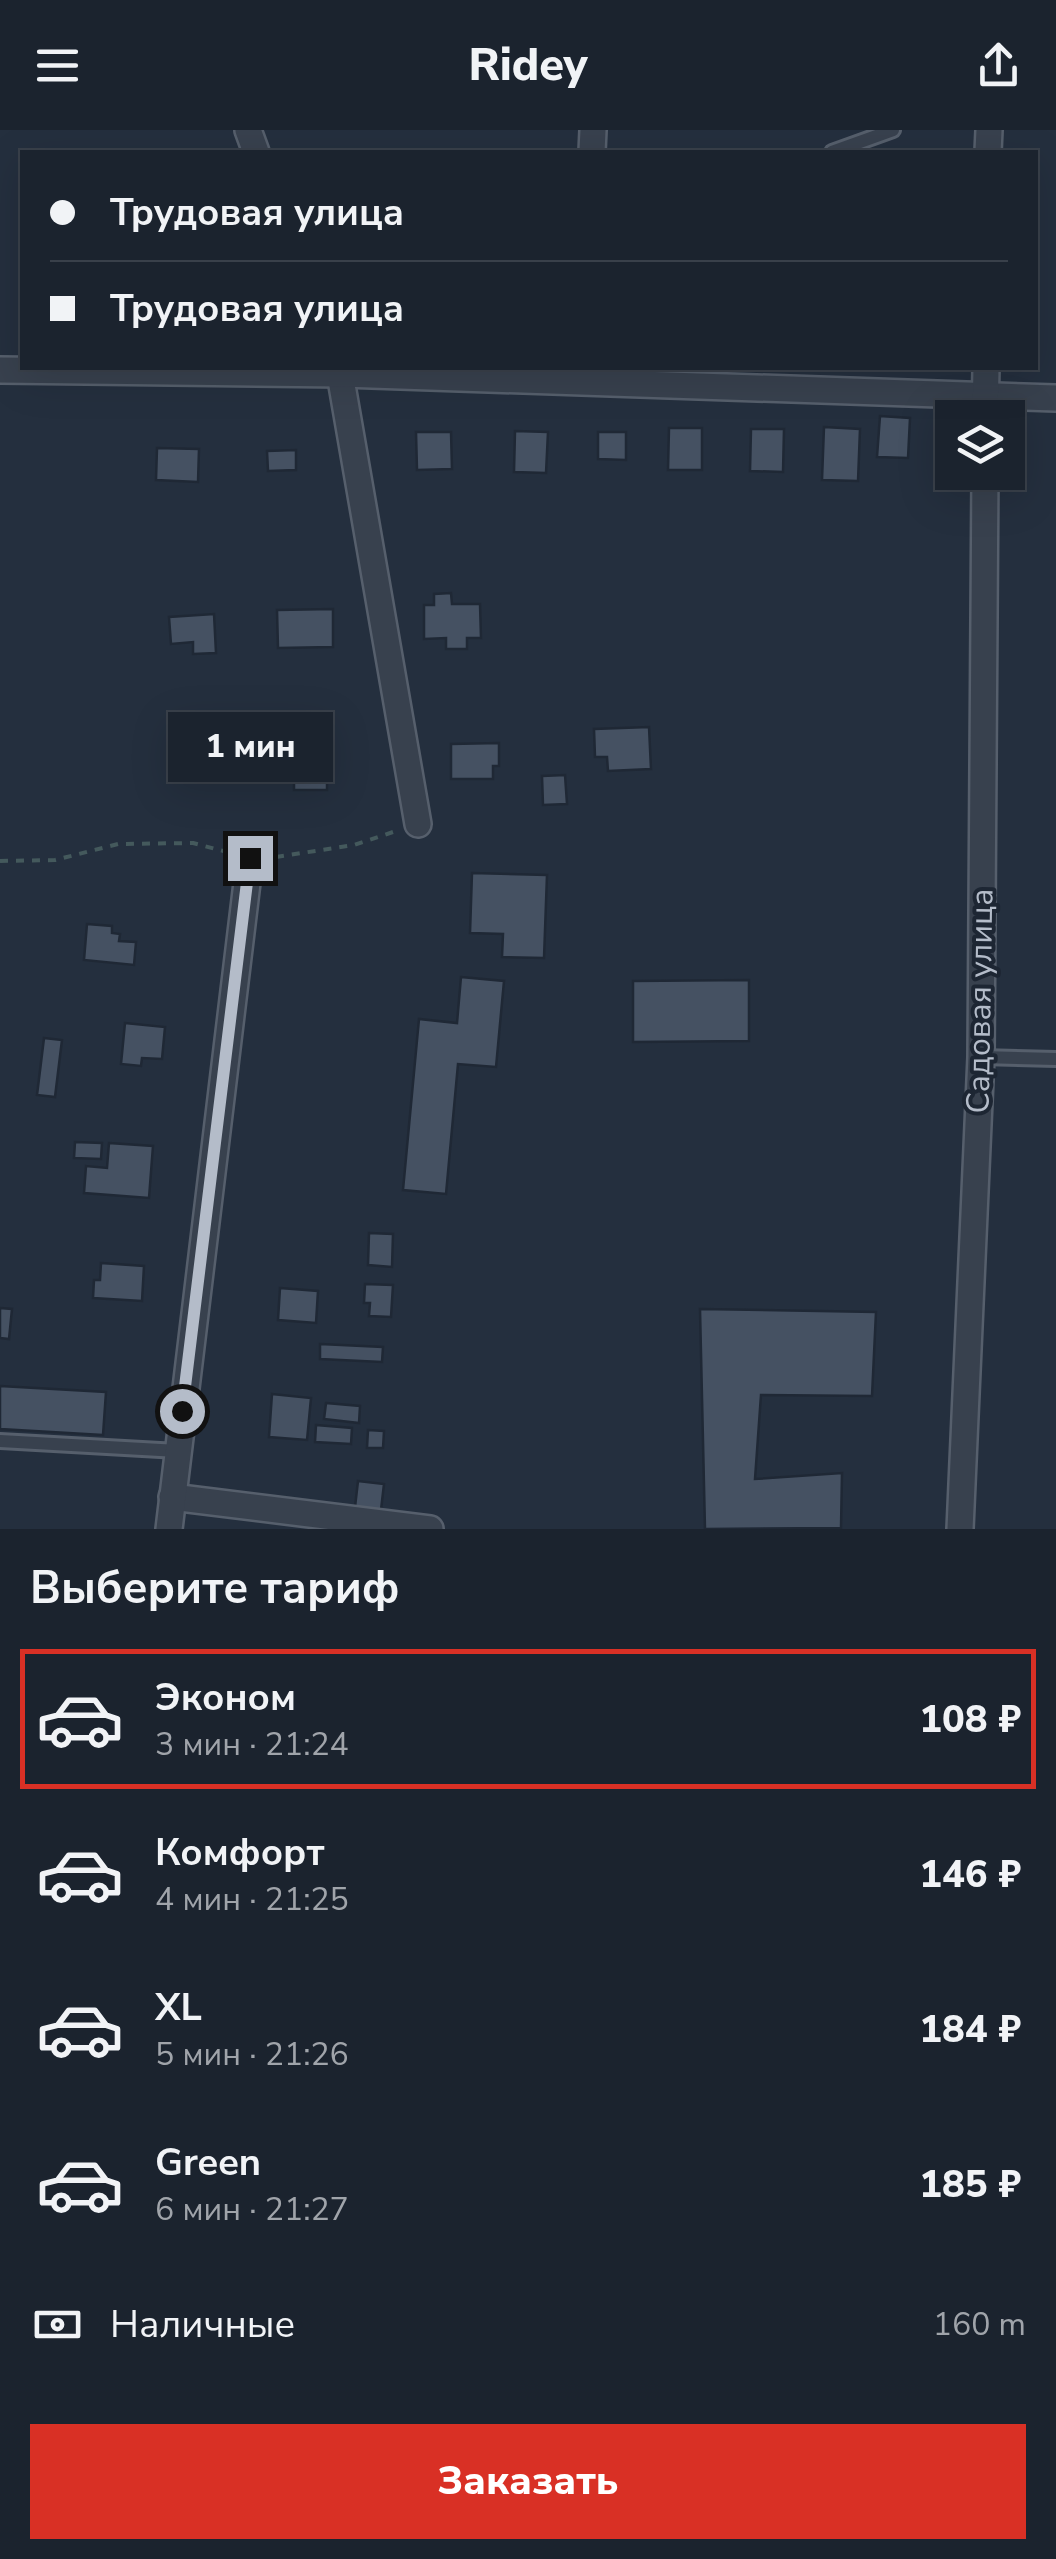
<!DOCTYPE html>
<html lang="ru">
<head>
<meta charset="utf-8">
<style>
  :root { --surface:#1b232e; --page:#242b36; --text:#f1f3f6; --muted:#a0a4aa; --line:#39404a; --accent:#d93025 }
  body { margin:0; font-family:"Nunito Sans",sans-serif; background:var(--page); color:var(--text); height:100vh; display:flex; flex-direction:column; font-size:38px; white-space:nowrap }
  * { box-sizing:border-box; margin:0 }
  p { font-size:32px; color:var(--muted) }
  .icon { flex:none; width:55px; height:55px; fill:none; stroke:currentColor; stroke-width:2; stroke-linecap:round; stroke-linejoin:round }
  .map { position:relative; height:1399px; overflow:hidden }
  .drawer { display:flex; flex-direction:column; background:var(--surface); flex:1 }
  .drawer>* { flex:none }
  .banner { position:absolute; left:20px; top:20px; width:1018px; height:220px; border-radius:0px; box-shadow:0 10px 40px #0002,0 0 0 2px var(--line); display:grid; align-content:center; height:220px; padding:0 30px; background:var(--surface) }
  .buttons { position:absolute; left:935px; top:270px; display:grid; gap:20px }
  .buttons a { display:grid; place-items:center; width:90px; height:90px; border-radius:0px; background:var(--surface); box-shadow:0 10px 40px #0002,0 0 0 2px var(--line); font-size:50px }
  .end { position:absolute; width:45px; height:45px; margin:-22px; border:12px solid #b4bcc9; background:#111; box-shadow:0 0 0 5px #111 }
  .from { border-radius:50% }
  .bubble { position:absolute; height:70px; border-radius:0px; background:var(--surface); box-shadow:0 10px 40px #0002,0 0 0 2px var(--line); font-size:32px; font-weight:800; line-height:70px; text-align:center }
  .banner b { display:flex; align-items:center; gap:35px; height:95px; font-size:38px }
  .banner b+b { border-top:2px solid var(--line) }
  .banner i { width:25px; height:25px; background:var(--text) }
  ul { padding:0; list-style:none }
  li { display:flex; align-items:center; gap:30px; height:140px; margin:0 20px 15px; padding:0 10px; border:5px solid transparent; border-radius:0px }
  li div { flex:1 }
  li b { display:block; font-size:38px }
  li em { font-style:normal; font-weight:800 }
  li.on { border-color:var(--accent) }
  li>.icon { width:90px; height:90px; stroke-width:1.5 }
  h2 { padding:0 30px; font-size:45px; line-height:120px }
  .pay { display:flex; align-items:center; gap:25px; height:110px; padding:0 30px; font-size:38px }
  .pay p { margin-inline-start:auto }
  .cta { display:flex; gap:20px; margin-top:auto; padding:20px 30px }
  .cta a { flex:1; height:115px; border-radius:0px; background:var(--accent); color:#fff; font-size:40px; font-weight:800; line-height:115px; text-align:center }
  header { display:flex; justify-content:space-between; align-items:center; height:130px; padding:0 30px; background:var(--surface); font-size:45px; font-weight:800 }
  .map>svg:first-child { display:block }
</style>
</head>
<body>
<header><svg class="icon" aria-label="menu" viewBox="0 0 24 24"><path d="M4 6h16M4 12h16M4 18h16"/></svg>Ridey<svg class="icon" aria-label="share" viewBox="0 0 24 24"><path d="M12 15V3M7 8l5-5 5 5M5 13v7h14v-7"/></svg></header>
<div class="map">
<svg width="1056" height="1399" viewBox="0 0 1056 1399">
  <rect width="100%" height="100%" fill="#242f3e"/>
  <g fill="#455162" stroke="#1f2835" stroke-width="2.5">
    <path d="M880,286L910,288L908,328L877,327Z"/>
    <path d="M824,297L860,299L858,351L822,350Z"/>
    <path d="M669,298H702V340H668Z"/>
    <path d="M751,299H784L783,342L750,341Z"/>
    <path d="M515,301L548,302L546,343L514,342Z"/>
    <path d="M416,302H451L452,339L417,340Z"/>
    <path d="M598,302H626V330L598,329Z"/>
    <path d="M157,318L199,319L198,352L156,350Z"/>
    <path d="M296,320V340L268,341L267,321Z"/>
    <path d="M451,463L452,474H480L481,508H467V519H446V508L424,509V475H434V464Z"/>
    <path d="M333,479V517L278,518L277,480Z"/>
    <path d="M214,484L216,523L193,524V512L171,514L169,487Z"/>
    <path d="M649,597L651,639L608,641L607,627H595L594,599Z"/>
    <path d="M499,613V636H493V649H451V614Z"/>
    <rect x="294" y="631" width="33" height="29"/>
    <path d="M565,645L567,674L543,675L542,646Z"/>
    <path d="M472,743L547,745L544,828L502,827L503,804L470,803Z"/>
    <path d="M87,794L112,796V803L120,804L119,811L136,812L134,835L84,830Z"/>
    <path d="M461,847L504,851L496,937L458,934L446,1064L403,1060L419,889L457,893Z"/>
    <path d="M749,850V911L633,912V851Z"/>
    <path d="M125,893L165,897L162,929L142,928L141,936L121,934Z"/>
    <path d="M44,908L62,910L55,967L37,965Z"/>
    <path d="M75,1012L102,1013L101,1029L74,1028Z"/>
    <path d="M109,1013L153,1016L149,1068L84,1063L86,1036L107,1038Z"/>
    <path d="M369,1103L393,1104L392,1137L368,1135Z"/>
    <path d="M101,1133L144,1136L142,1171L93,1168L94,1150H100Z"/>
    <path d="M365,1154L393,1155L391,1187L369,1186L370,1173H364Z"/>
    <path d="M280,1158L318,1161L316,1193L278,1190Z"/>
    <path d="M0,1178L12,1179L9,1209L0,1208Z"/>
    <path d="M700,1179L876,1182L872,1266L761,1265L755,1349L842,1343L841,1398L705,1399Z"/>
    <path d="M320,1214L383,1217L382,1232L320,1229Z"/>
    <path d="M0,1256L106,1262L103,1305L0,1299Z"/>
    <path d="M272,1264L311,1268L307,1310L269,1307Z"/>
    <path d="M326,1273L360,1276L359,1293L324,1289Z"/>
    <path d="M316,1295L352,1298L351,1314L315,1312Z"/>
    <path d="M368,1300L384,1301L383,1318H367Z"/>
    <path d="M358,1351L384,1354L381,1380L355,1377Z"/>
  </g>
  <g fill="none" stroke-linecap="round" stroke-linejoin="round">
    <g stroke="#565f6c" stroke-width="18">
      <g id="service">
        <path d="M832,22L893,0"/>
        <path d="M981,927L1056,929"/>
        <path d="M0,1311L178,1321"/>
      </g>
    </g>
    <g stroke="#565f6c" stroke-width="30">
      <g id="minor">
        <path d="M248,0L256,22"/>
        <path d="M592,22L593,0"/>
        <path d="M988,22L989,0"/>
        <path d="M339,238L418,694"/>
        <path d="M0,240L342,244L1056,268"/>
        <path d="M985,288L986,238"/>
        <path d="M172,1367L430,1399"/>
        <path d="M169,1399L250,728"/>
        <path d="M960,1399L981,927L985,342"/>
      </g>
    </g>
    <g stroke="#44595c" stroke-width="4" stroke-dasharray="8 8" stroke-linecap="butt">
      <path d="M276,727L354,715L393,702"/>
      <path d="M0,731L55,730L118,714L193,713L227,722"/>
    </g>
    <use href="#service" stroke="#38414e" stroke-width="12"/>
    <use href="#minor" stroke="#38414e" stroke-width="25"/>
  </g>
  <g fill="none" stroke-linecap="round" stroke-linejoin="round">
    <path stroke="#b4bcc9" stroke-width="12" d="M182,1281L250,728"/>
  </g>
  <g text-anchor="middle" dominant-baseline="central" stroke-width="8" stroke-linejoin="round" paint-order="stroke">
    <g font-size="32" fill="#b4bcc9" stroke="#1d2633">
      <text transform="translate(980 871) rotate(-89)">Садовая улица</text>
    </g>
  </g>
</svg>
<div class="buttons">
<a><svg class="icon" aria-label="layers" viewBox="0 0 24 24"><path d="M12 4l9 5-9 5-9-5zM3 14l9 5 9-5"/></svg></a>
</div>
<i class="end from" style="left:182px;top:1281px"></i>
<i class="end" style="left:250px;top:728px"></i>
<div class="bubble" style="left:168px;top:582px;width:165px">1 мин</div>
<div class="banner">
<b><i class="from"></i>Трудовая улица</b>
<b><i></i>Трудовая улица</b>
</div>
</div>
<section class="drawer">
<h2>Выберите тариф</h2>
<ul>
<li class="on"><svg class="icon" aria-label="car" viewBox="0 0 24 24"><path d="M5 17H2v-5l4-1 3-4h7l3 4 3 1v5h-3M9 17h6M6 11h13"/><circle cx="7" cy="17" r="2"/><circle cx="17" cy="17" r="2"/></svg><div><b>Эконом</b><p>3 мин · 21:24</p></div><em>108 ₽</em></li>
<li><svg class="icon" aria-label="car" viewBox="0 0 24 24"><path d="M5 17H2v-5l4-1 3-4h7l3 4 3 1v5h-3M9 17h6M6 11h13"/><circle cx="7" cy="17" r="2"/><circle cx="17" cy="17" r="2"/></svg><div><b>Комфорт</b><p>4 мин · 21:25</p></div><em>146 ₽</em></li>
<li><svg class="icon" aria-label="car" viewBox="0 0 24 24"><path d="M5 17H2v-5l4-1 3-4h7l3 4 3 1v5h-3M9 17h6M6 11h13"/><circle cx="7" cy="17" r="2"/><circle cx="17" cy="17" r="2"/></svg><div><b>XL</b><p>5 мин · 21:26</p></div><em>184 ₽</em></li>
<li><svg class="icon" aria-label="car" viewBox="0 0 24 24"><path d="M5 17H2v-5l4-1 3-4h7l3 4 3 1v5h-3M9 17h6M6 11h13"/><circle cx="7" cy="17" r="2"/><circle cx="17" cy="17" r="2"/></svg><div><b>Green</b><p>6 мин · 21:27</p></div><em>185 ₽</em></li>
</ul>
<div class="pay"><svg class="icon" aria-label="cash" viewBox="0 0 24 24"><path d="M3 7h18v10H3z"/><circle cx="12" cy="12" r="2"/></svg>Наличные<p>160 m</p></div>
<div class="cta"><a>Заказать</a></div>
</section>
</body>
</html>
